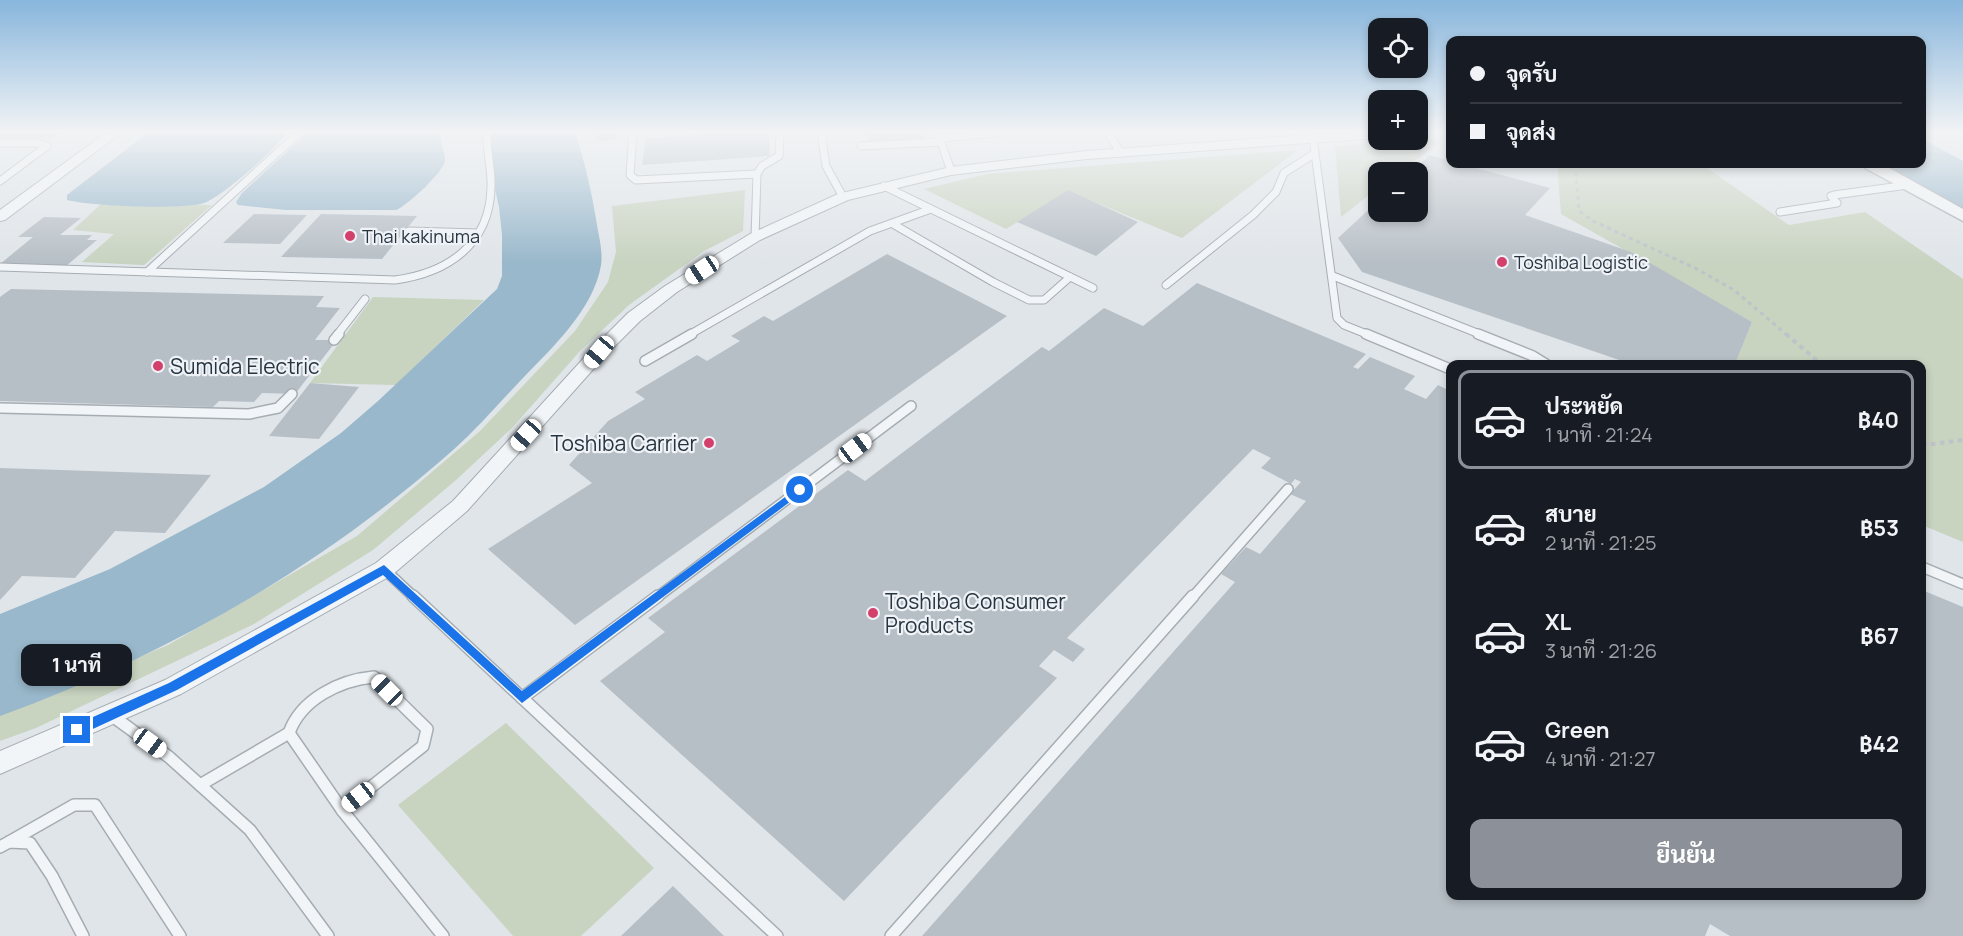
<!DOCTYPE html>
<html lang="th">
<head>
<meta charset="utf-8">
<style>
  :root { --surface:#171b24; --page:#20242c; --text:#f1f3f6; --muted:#9ea1a6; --line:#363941; --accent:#8c9099 }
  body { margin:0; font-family:Manrope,Sarabun,sans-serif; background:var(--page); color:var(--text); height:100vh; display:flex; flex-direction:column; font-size:22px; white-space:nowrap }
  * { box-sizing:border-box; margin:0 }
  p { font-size:20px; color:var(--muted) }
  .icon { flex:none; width:33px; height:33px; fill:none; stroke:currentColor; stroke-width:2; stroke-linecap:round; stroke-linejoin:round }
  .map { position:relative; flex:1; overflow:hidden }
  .details { position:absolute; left:1446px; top:360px; width:480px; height:540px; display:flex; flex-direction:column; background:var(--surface); border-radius:12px; box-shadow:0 3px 9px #0003 }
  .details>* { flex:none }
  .guide { position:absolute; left:1446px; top:36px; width:480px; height:132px; border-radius:12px; box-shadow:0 3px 9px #0003; display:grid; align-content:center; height:132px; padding:0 24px; background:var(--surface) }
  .fabs { position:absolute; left:1368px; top:18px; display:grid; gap:12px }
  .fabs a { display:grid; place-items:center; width:60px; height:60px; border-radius:12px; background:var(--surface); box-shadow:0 3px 9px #0003; font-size:30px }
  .end { position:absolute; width:27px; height:27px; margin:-14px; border:8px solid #1a73e8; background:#fff; box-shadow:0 0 0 3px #fff }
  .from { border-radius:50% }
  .bubble { position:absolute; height:42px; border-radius:12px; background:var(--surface); box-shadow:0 3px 9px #0003; font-size:20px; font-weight:700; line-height:42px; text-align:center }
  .car { position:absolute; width:18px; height:36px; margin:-18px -9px; border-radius:8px; box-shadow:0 0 4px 2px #0007; background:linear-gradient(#fff 24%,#345 0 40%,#fff 0 76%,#345 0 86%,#fff 0) }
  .guide b { display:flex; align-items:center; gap:21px; height:57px; font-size:22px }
  .guide b+b { border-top:2px solid var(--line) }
  .guide i { width:15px; height:15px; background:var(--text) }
  ul { padding:10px 0 0; list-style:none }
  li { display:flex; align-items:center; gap:18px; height:99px; margin:0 12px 9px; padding:0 12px; border:3px solid transparent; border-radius:12px }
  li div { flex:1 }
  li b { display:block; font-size:22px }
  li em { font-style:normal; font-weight:700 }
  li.on { border-color:var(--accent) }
  li>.icon { width:54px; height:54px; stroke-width:1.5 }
  .button { display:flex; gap:12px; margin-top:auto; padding:12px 24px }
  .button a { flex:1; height:69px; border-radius:12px; background:var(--accent); color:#fff; font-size:24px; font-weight:700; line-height:69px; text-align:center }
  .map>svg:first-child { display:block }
</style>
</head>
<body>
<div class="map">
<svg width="1963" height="936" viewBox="0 0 1963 936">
  <rect width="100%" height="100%" fill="#e0e5e9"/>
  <g fill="#c8d3c0">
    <path d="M1445,138L1400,172H1378V188L1341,217L1335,146Z"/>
    <path d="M1298,150L1182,238L1068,191L1006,229L924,189L987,174Z"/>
    <path d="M1557,164H1701L1789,225L1865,212L1963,279V542L1922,525V364H1735L1752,322L1561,214Z"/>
    <path d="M745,190L743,231L704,251L629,305L580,351L512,428L456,480L373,550L254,624L36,728L0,741V715L168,645L357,536L480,431L575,331L608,282L616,252L612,206Z"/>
    <path d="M101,204L212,205L144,265L82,262L114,234L73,230Z"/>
    <path d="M373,297L484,300L396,385L310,383Z"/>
    <path d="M506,723L654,868L581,936H513L398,805Z"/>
  </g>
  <g fill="#99b8cb">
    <path d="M149,132H287C278,148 221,197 204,203C183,210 89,206 67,200V195L72,191Z"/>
    <path d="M308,132H441C439,142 445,150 445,160C445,171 407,206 396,210H286L238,205L236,202L242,193Z"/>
    <path d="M490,132H575C585,163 592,193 597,225C599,237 603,252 601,265C594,309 551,349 522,379C499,403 477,429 452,451C318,569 167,655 0,716V614L110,569L264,487L341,433L378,401L497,289L502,276V235L499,207L490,166Z"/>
    <path d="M1922,139L1963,161V211L1881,164H1922Z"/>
  </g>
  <g fill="#b7bfc6">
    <path d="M0,132H62L53,139L0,137Z"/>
    <path d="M594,132H619L617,139L597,141Z"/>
    <path d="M741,132H769L770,156L642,165L646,138Z"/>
    <path d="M866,132H923L925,141L868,143Z"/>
    <path d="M1430,155L1450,161V164H1461L1550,188L1525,215L1631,252L1752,322L1735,364H1631L1362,272L1338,238L1378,201V212H1418V172H1411Z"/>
    <path d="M1068,190L1138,222L1096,256L1017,222Z"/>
    <path d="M254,214L307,215L280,244L223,243Z"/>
    <path d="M321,214L417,216L382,259L281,257Z"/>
    <path d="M44,217L81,218L60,235H92L87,240H97L66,266L0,264L33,237H18Z"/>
    <path d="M887,254L1007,316L575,625L488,549L592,483L569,465L608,421L645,399L635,392L697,355L707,361L740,341L731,336L764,316L773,321Z"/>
    <path d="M1197,283L1366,354L1353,367L1358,369L1370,357L1415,376L1404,389L1426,399L1438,385L1450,391V896H1922V590L1963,607V936H1730L1710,924L1705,936H922L1235,582L1221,574L1246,547L1260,554L1306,501L1290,494L1301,482L1295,479L1291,484L1261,468L1271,458L1253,449L1067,638L1085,649L1073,662L1054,650L1039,666L1057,678L844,901L600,681L665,632L648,618L848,470L865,481L1042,347L1049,351L1104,308L1143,326Z"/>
    <path d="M11,289L324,296L316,307L340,308L315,340H337L295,394L262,393L254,402L219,401L213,407L0,401V297Z"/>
    <path d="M310,383L359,387L319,439L269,436Z"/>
    <path d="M0,468L211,475L165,533L115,531L75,578L22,576L0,600Z"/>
    <path d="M673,886L724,936H621Z"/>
  </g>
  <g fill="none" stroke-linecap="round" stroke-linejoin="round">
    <g stroke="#a5adb3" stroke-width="9">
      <g id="service-far2">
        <path d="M633,132L630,175L636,180L757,174L755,237"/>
        <path d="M821,132L826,166L843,197"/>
        <path d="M1107,132L1121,153"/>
        <path d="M1308,132L1313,138L1337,318L1344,325L1369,335"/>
        <path d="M940,138L1003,132"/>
        <path d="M940,139L951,171"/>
        <path d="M0,143H37L47,146L0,181"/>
        <path d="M861,146L941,142"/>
        <path d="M757,174L762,166L779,156L780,132"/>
        <path d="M884,186L1093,288"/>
        <path d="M1780,212L1837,203L1831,196L1834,195L1908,185"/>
        <path d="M893,224L993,282L1029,300H1044L1070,277"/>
        <path d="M409,231L478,233"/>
        <path d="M0,267L395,280C447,273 490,245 491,187C492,169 486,151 487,132"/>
        <path d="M147,272L300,132"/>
        <path d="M1333,276L1482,335"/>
        <path d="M1166,285L1253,215L1276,192L1284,173L1314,154"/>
        <path d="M337,335L365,299"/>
        <path d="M689,335L870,231L931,209"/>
      </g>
    </g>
    <g stroke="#a5adb3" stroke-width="12">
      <g id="service-far1">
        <path d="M1366,334L1450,369"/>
        <path d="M1478,334L1533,356L1546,364"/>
        <path d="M334,340L339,334"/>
        <path d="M645,361L692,334"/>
        <path d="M0,408L249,414L278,408L292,394"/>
        <path d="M1922,567L1963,584"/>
        <path d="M384,569L415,598"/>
        <path d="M656,598L911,406"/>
        <path d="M1192,598L1288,489"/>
      </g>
    </g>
    <g stroke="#a5adb3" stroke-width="14">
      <g id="service">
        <path d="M413,596L777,936"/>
        <path d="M374,677L427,729L423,746L342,810L289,733C301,699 340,680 374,677Z"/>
        <path d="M522,698L658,596"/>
        <path d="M111,715L169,757L250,830L328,936"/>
        <path d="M200,785L289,733"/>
        <path d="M342,810L443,936"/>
        <path d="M9,842L74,805H95L180,936"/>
        <path d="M0,847L9,842L30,843L52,876L83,936"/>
        <path d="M891,936L1193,596"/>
      </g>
    </g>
    <g stroke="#a5adb3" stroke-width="2">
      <g id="minor">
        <path d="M107,132H122L5,220L0,221V210Z"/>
        <path d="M1351,132H1378V138L1087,159L951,175L848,200L760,240L677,292L640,321L605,356L467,511L392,575L181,694L0,774V751L165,680L376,563L453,501L593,348L628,313L665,286L750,234L838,194L951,167L1087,151Z"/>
      </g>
    </g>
    <g stroke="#a5adb3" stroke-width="3">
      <path id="tertiary" d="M1863,164H1882L1963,209V221L1865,168Z"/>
    </g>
    <path stroke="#bdc3c8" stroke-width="3" stroke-dasharray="4 4" stroke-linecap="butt" d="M1575,164L1579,211L1593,221L1695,268L1734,290L1787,335"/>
    <g stroke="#bdc3c8" stroke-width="4" stroke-dasharray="4.5 4.5" stroke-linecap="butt">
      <path d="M1786,334L1821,364"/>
      <path d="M1922,443L1933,444L1963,440"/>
    </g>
    <use href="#service-far2" stroke="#f2f5f7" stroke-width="7"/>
    <use href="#service-far1" stroke="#f2f5f7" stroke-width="9"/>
    <use href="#service" stroke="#f2f5f7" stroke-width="11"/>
    <use href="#minor" fill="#f2f5f7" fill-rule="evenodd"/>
    <use href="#tertiary" fill="#f2f5f7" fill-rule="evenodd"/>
  </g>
  <linearGradient id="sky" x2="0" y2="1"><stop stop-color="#88b6dc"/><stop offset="0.5" stop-color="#f1f3f5"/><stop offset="1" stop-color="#f1f3f5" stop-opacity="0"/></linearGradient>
  <rect width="1963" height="263" fill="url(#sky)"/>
  <path fill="#1a73e8" d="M800,486L805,490L803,492L522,703L383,575L177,690L82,734L77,736L71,730L73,726L169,683L384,565L522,691Z"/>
  <g fill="#d3406b" stroke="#eff3f7" stroke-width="2">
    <circle cx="350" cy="236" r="6"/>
    <circle cx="1502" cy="262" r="6"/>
    <circle cx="158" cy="366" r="6"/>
    <circle cx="709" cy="443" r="6"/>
    <circle cx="873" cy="613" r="6"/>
  </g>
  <g text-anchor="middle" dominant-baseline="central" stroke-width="4.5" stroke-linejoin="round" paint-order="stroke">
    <g font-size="18" fill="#283541" stroke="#eff3f7" text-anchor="start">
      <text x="362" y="236">Thai kakinuma</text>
      <text x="1514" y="262">Toshiba Logistic</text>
    </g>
    <g font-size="21" fill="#283541" stroke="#eff3f7" text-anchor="start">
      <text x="170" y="366">Sumida Electric</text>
      <text x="697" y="443" text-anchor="end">Toshiba Carrier</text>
      <text x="885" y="601">Toshiba Consumer<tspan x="885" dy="24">Products</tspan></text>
    </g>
  </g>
</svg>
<div class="fabs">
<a><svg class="icon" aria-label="locate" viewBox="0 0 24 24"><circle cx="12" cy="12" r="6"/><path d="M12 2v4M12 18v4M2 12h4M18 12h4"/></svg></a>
<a>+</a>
<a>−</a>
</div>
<i class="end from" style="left:800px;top:490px"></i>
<i class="end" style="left:77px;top:730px"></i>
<div class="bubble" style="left:21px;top:644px;width:111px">1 นาที</div>
<i class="car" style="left:702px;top:270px;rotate:237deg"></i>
<i class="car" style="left:599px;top:352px;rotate:220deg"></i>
<i class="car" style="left:526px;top:435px;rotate:222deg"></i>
<i class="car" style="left:855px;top:448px;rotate:53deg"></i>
<i class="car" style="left:387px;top:690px;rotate:315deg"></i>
<i class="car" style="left:150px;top:743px;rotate:126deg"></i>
<i class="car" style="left:358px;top:797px;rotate:232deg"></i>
<div class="guide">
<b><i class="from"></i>จุดรับ</b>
<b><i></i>จุดส่ง</b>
</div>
<section class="details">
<ul>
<li class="on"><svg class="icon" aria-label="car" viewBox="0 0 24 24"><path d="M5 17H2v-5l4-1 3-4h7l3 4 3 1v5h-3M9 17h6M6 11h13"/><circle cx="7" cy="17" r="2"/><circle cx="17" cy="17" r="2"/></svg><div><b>ประหยัด</b><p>1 นาที · 21:24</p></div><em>฿40</em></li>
<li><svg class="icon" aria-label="car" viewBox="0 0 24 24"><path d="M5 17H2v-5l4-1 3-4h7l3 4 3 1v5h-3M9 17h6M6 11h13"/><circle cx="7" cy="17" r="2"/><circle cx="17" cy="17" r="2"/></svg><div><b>สบาย</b><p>2 นาที · 21:25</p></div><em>฿53</em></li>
<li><svg class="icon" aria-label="car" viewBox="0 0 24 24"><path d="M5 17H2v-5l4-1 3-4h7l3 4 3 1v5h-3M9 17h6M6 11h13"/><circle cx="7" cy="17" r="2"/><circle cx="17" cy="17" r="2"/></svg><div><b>XL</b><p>3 นาที · 21:26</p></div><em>฿67</em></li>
<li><svg class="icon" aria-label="car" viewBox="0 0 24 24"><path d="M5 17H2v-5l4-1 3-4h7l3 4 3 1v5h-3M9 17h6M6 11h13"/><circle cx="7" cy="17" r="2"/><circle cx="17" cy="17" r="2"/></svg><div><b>Green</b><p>4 นาที · 21:27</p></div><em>฿42</em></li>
</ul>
<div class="button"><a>ยืนยัน</a></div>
</section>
</div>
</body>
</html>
